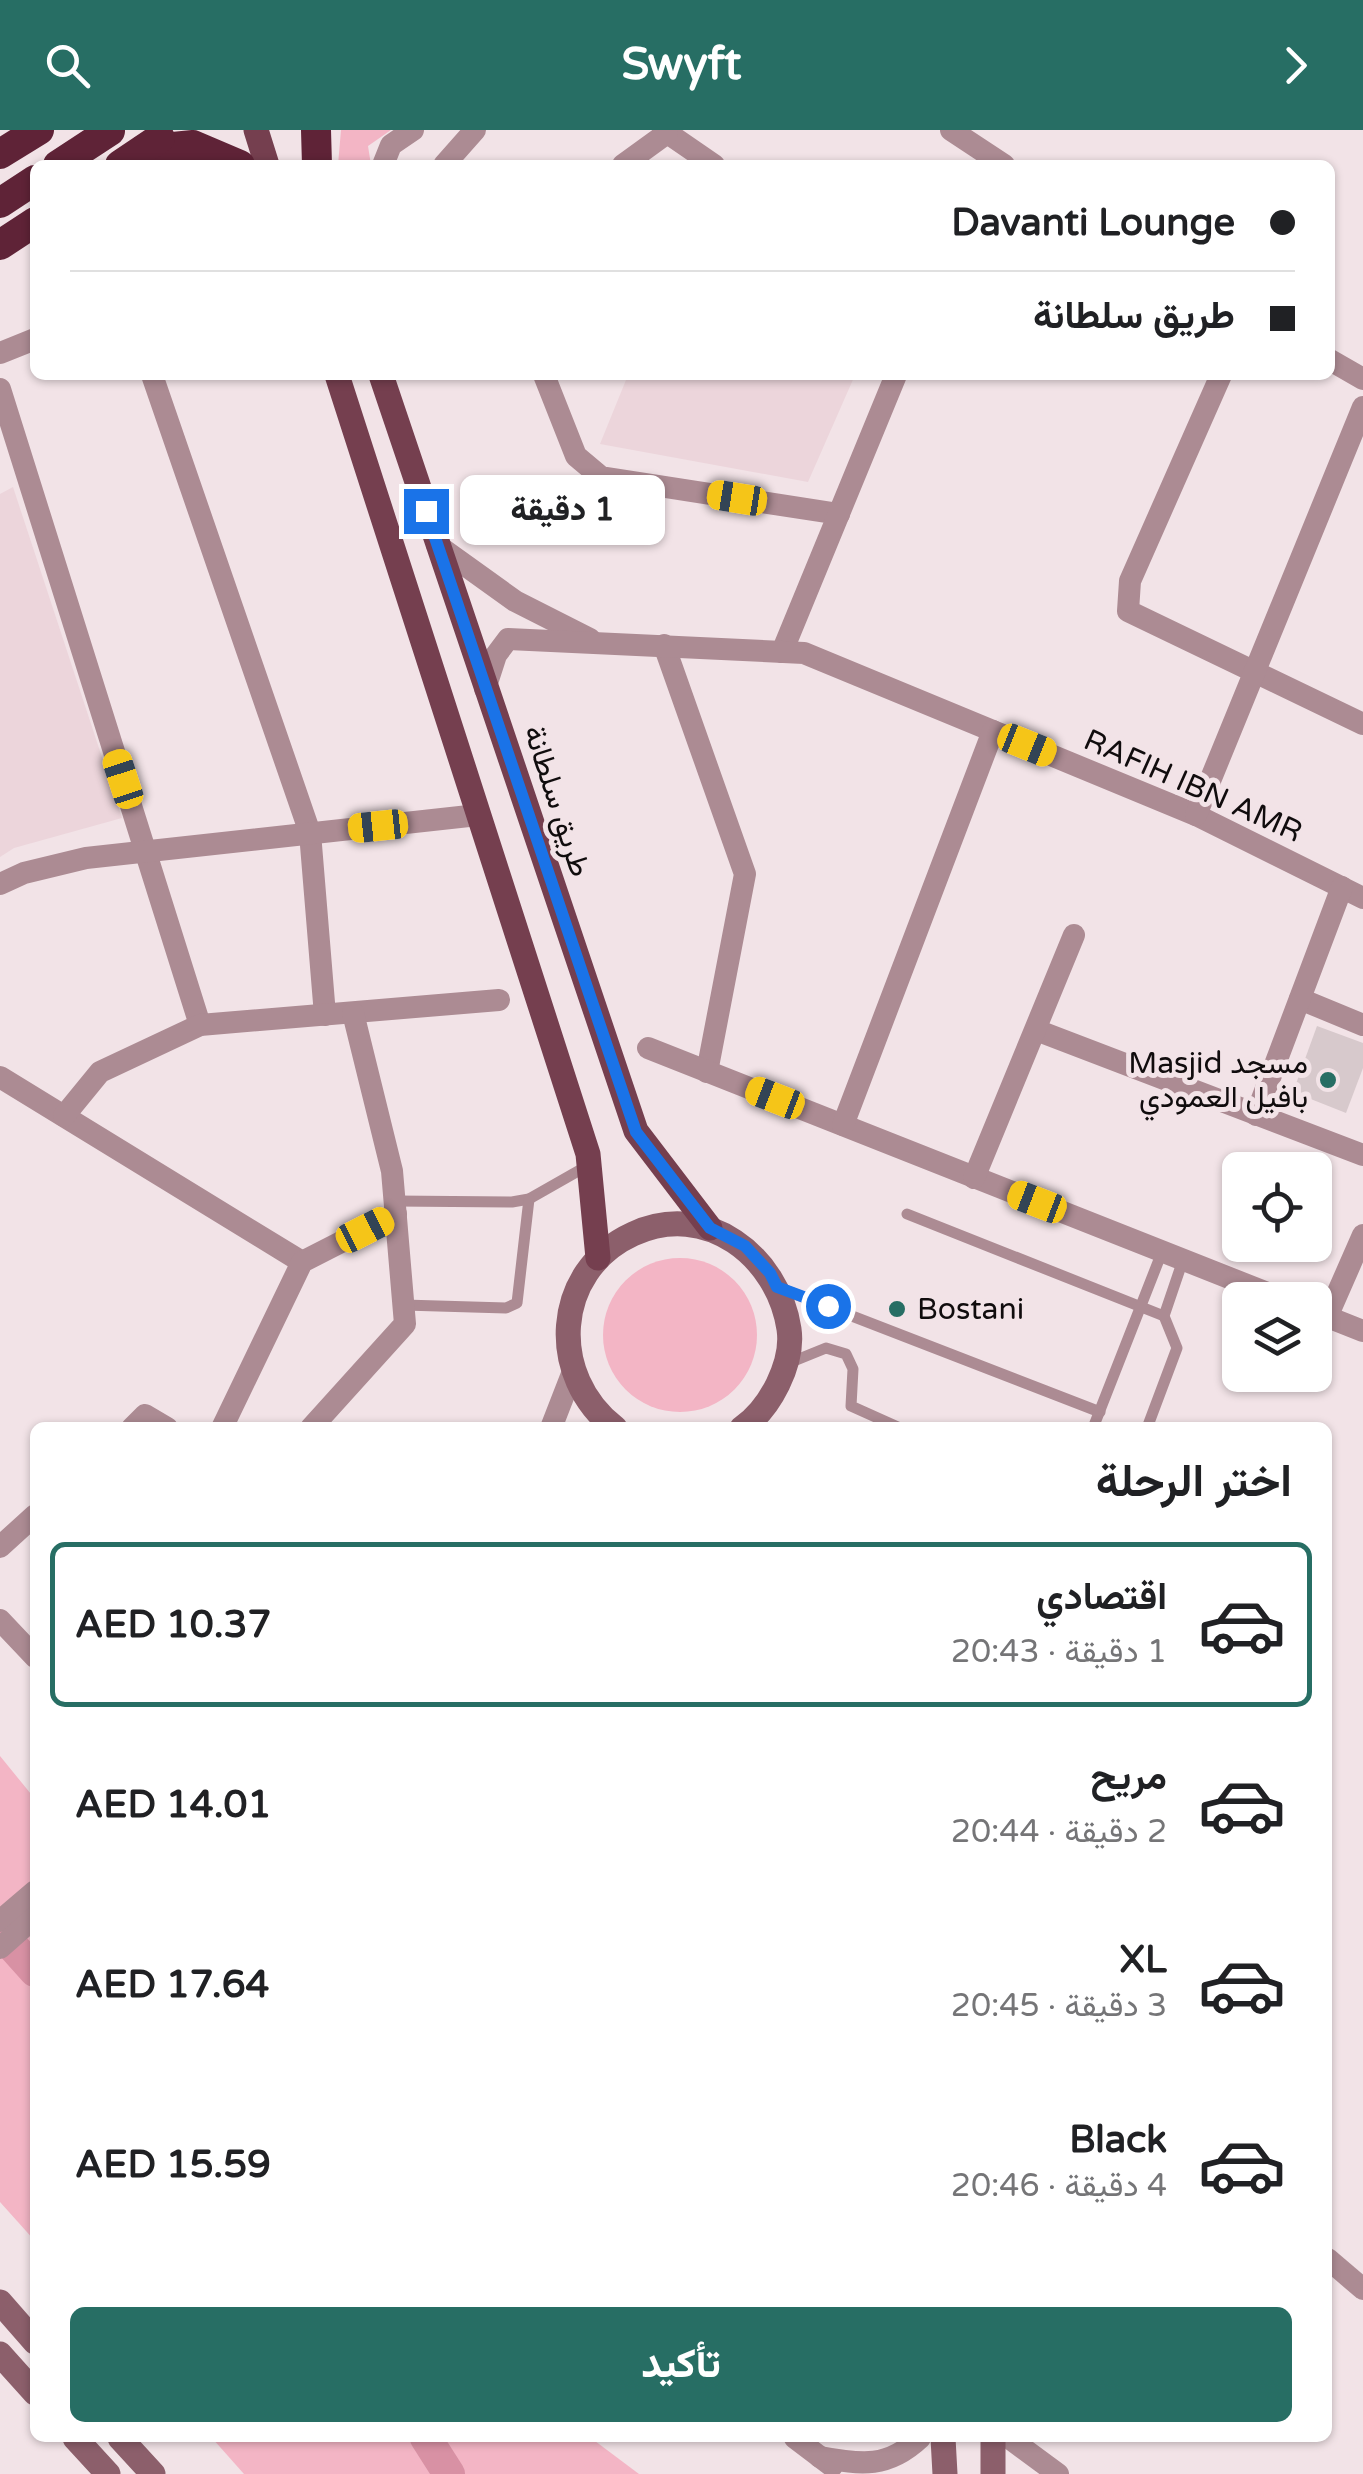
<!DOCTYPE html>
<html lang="ar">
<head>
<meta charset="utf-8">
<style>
  :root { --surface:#fff; --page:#f2f2f2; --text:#202124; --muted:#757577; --line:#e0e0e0; --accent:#276e64 }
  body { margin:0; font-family:"Varela Round",Vazirmatn,sans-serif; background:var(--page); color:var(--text); direction:rtl; height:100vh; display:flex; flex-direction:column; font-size:38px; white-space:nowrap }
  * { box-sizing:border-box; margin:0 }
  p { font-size:32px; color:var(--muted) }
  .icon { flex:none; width:55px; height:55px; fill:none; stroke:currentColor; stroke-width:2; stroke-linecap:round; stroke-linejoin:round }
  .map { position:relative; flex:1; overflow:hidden; direction:ltr }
  .drawer { position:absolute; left:30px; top:1292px; width:1302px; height:1020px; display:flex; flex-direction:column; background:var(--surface); border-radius:15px; box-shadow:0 2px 8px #0004; direction:rtl }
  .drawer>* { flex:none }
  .top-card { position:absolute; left:30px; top:30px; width:1305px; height:220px; border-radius:15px; box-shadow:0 2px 8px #0004; direction:rtl; display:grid; align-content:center; height:220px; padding:0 40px; background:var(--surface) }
  .buttons { position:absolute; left:1222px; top:1022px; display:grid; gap:20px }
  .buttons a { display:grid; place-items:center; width:110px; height:110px; border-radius:15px; background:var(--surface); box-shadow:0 2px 8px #0004; font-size:50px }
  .end { position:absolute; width:45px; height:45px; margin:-22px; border:12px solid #1a73e8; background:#fff; box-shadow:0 0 0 5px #fff }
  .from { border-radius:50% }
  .bubble { position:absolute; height:70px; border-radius:15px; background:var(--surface); box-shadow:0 2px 8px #0004; font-size:32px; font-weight:800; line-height:70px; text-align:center; direction:rtl }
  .car { position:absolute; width:30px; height:60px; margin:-30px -15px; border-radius:12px; box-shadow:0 0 8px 2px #0007; background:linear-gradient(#f5c518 24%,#345 0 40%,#f5c518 0 76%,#345 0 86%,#f5c518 0) }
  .top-card b { display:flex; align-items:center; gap:35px; height:95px; font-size:38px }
  .top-card b+b { border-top:2px solid var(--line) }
  .top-card i { width:25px; height:25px; background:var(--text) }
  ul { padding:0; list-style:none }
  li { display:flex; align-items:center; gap:30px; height:165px; margin:0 20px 15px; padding:0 20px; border:5px solid transparent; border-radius:15px }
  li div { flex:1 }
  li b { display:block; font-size:38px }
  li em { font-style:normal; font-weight:800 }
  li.selected { border-color:var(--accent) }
  li>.icon { width:90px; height:90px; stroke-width:1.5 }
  h2 { padding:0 40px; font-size:45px; line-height:120px }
  .button { display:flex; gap:20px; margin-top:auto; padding:20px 40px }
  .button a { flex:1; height:115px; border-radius:15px; background:var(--accent); color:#fff; font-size:40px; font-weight:800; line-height:115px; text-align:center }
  header { display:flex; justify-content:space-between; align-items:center; height:130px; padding:0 40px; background:var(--accent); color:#fff; font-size:45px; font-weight:800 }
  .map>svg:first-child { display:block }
</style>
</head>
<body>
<header><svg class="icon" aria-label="forward" viewBox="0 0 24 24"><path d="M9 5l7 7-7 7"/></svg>Swyft<svg class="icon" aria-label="search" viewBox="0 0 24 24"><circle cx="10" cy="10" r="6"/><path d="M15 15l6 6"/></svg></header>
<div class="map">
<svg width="1363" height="2344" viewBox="0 0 1363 2344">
  <rect width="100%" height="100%" fill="#f2e3e7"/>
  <g fill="#ecd5db">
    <path d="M628,245H855L808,352L600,314Z"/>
    <path d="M13,357L122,688L14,718L0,727V364Z"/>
  </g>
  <g fill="#f3b5c5">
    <path d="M341,0H391L368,16L371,35H338Z"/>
    <circle cx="680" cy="1205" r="77"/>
    <path d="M0,1626L35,1669V2111L0,2072Z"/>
    <path d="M212,2308H591L639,2344H244Z"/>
  </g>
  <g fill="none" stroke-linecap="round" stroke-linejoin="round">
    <g stroke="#d891a4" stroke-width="32">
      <path d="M0,1802L35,1841"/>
      <path d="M426,2308L449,2344"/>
    </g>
  </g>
  <path fill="#d7c9cc" d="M1317,896L1363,913V938L1346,983L1293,962Z"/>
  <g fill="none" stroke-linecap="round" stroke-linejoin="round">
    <g stroke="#ac8b93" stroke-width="11">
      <path d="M395,1071L512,1072L529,1069L587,1036"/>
      <path d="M907,1084L1164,1186"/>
      <path d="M777,1157L1100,1282"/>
      <path d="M404,1175L506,1178L517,1173L529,1069"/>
      <path d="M789,1233L826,1218L846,1224L853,1239L851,1276L900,1298"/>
      <path d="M1093,1298L1162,1122"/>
      <path d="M1147,1298L1177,1218L1164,1186L1183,1130"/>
    </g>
    <g stroke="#ac8b93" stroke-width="22">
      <path d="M663,0L714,35"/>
      <path d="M951,0L1004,35"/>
      <path d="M383,35L391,15L413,0"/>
      <path d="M444,35L475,0"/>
      <path d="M623,35L667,3"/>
      <path d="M0,223L35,209"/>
      <path d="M1330,230L1363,249"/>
      <path d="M152,245L310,703L325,885"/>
      <path d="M544,245L576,326L601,347L839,384"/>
      <path d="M1221,245L1130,451L1128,481L1363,594"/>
      <path d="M0,259L200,895"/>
      <path d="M437,415L515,471L590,509"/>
      <path d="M664,515L745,744L707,942"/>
      <path d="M782,522L896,245"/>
      <path d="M485,559L496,525L508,509L804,523L1196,685L1363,768"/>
      <path d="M1196,685L1363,277"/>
      <path d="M0,754L24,743L86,728L478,685"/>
      <path d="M1300,869L1363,895"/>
      <path d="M1036,900L1363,1025"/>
      <path d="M648,918L1285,1170"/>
      <path d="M0,947L302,1132"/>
      <path d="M1256,985L1342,757"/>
      <path d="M64,986L100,942L200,895L499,870"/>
      <path d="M843,995L993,601"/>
      <path d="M974,1048L1074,805"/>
      <path d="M1315,1182L1363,1201"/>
      <path d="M1327,1187L1363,1105"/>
      <path d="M132,1298L145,1285L167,1298"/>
      <path d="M222,1298L302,1132L396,1084"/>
      <path d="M311,1298L405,1194L392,1041L353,883"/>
      <path d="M551,1298L572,1244"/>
      <path d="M0,1417L35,1385"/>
      <path d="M0,1490L35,1527"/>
      <path d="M0,1791L35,1761"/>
      <path d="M0,1818L35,1787"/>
      <path d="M1328,2129L1363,2159"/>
      <path d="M795,2308L832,2336"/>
      <path d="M1009,2308L1058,2344"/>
      <path d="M820,2327C862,2335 888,2338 920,2308"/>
    </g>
    <g stroke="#8c5f6b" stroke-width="25">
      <path d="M615,1298C548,1247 552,1141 633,1104C706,1070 778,1126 789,1199C794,1233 770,1279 742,1298"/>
      <path d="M0,2172L35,2212"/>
      <path d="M0,2224L35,2263"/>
      <path d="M75,2308L108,2344"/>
      <path d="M120,2308L153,2344"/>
      <path d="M943,2308L945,2344"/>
      <path d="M993,2344V2308"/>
    </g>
    <g stroke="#753f4f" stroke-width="25">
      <path d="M256,0L267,35"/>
      <path d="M337,245L588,1024L598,1128"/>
      <path d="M381,245L636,1001L710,1098"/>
    </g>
    <g stroke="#5f2337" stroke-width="30">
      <path d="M316,0L317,35"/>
      <path d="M143,20L193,15L240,35"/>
      <path d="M0,24L39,0"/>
      <path d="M58,35L110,1"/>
      <path d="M120,35L160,8"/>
      <path d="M0,73L35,50"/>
      <path d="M0,115L35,92"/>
    </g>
  </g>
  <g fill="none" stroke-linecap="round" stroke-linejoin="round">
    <path stroke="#1a73e8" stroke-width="12" d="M426,381L636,1002L710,1098L745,1116L770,1143L777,1157L828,1176"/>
  </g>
  <g fill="#276e64" stroke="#f2e3e7" stroke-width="4">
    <circle cx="1328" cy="950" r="10"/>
    <circle cx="897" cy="1179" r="10"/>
  </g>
  <g text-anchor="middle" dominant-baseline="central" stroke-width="10" stroke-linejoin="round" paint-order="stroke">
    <g font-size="30" fill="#100c0d" stroke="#f2e3e7">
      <text transform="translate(1193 656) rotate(24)">RAFIH IBN AMR</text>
      <text transform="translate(557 671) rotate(72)">طريق سلطانة</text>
    </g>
    <g font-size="30" fill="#100c0d" stroke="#f2e3e7" text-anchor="end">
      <text x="1308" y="933">Masjid مسجد<tspan x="1308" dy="34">بافيل العمودي</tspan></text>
      <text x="917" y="1179" text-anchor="start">Bostani</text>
    </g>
  </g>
</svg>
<div class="buttons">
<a><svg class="icon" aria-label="locate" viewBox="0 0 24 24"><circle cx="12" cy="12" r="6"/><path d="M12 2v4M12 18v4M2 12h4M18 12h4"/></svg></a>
<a><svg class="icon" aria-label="layers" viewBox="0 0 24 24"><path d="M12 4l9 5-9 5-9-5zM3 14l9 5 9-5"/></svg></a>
</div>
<i class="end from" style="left:828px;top:1176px"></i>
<i class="end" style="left:426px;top:381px"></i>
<div class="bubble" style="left:460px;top:345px;width:205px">1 دقيقة</div>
<i class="car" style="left:737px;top:368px;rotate:279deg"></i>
<i class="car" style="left:1027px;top:615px;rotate:112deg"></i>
<i class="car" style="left:123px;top:649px;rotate:342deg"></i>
<i class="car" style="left:378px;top:696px;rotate:264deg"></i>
<i class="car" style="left:775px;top:968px;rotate:291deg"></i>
<i class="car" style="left:1037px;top:1072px;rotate:291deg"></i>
<i class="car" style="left:365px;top:1100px;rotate:63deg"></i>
<div class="top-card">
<b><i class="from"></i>Davanti Lounge</b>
<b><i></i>طريق سلطانة</b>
</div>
<section class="drawer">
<h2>اختر الرحلة</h2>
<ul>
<li class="selected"><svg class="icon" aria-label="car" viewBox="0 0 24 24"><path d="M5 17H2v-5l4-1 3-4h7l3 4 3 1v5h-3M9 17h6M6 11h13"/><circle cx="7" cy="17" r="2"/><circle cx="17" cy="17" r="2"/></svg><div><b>اقتصادي</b><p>1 دقيقة · 20:43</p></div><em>AED 10.37</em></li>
<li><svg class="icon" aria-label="car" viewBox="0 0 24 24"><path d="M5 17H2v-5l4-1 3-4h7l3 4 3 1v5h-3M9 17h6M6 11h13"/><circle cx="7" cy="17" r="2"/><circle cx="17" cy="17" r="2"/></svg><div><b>مريح</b><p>2 دقيقة · 20:44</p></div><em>AED 14.01</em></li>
<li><svg class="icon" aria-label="car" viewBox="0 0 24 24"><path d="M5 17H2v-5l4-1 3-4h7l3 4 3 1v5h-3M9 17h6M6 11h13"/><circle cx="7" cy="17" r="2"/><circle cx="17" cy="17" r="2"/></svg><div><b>XL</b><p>3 دقيقة · 20:45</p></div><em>AED 17.64</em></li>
<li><svg class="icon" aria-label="car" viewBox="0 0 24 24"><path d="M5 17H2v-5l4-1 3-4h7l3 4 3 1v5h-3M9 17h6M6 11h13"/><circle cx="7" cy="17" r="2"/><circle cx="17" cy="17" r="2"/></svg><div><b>Black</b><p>4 دقيقة · 20:46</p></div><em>AED 15.59</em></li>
</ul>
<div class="button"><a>تأكيد</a></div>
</section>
</div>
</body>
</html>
